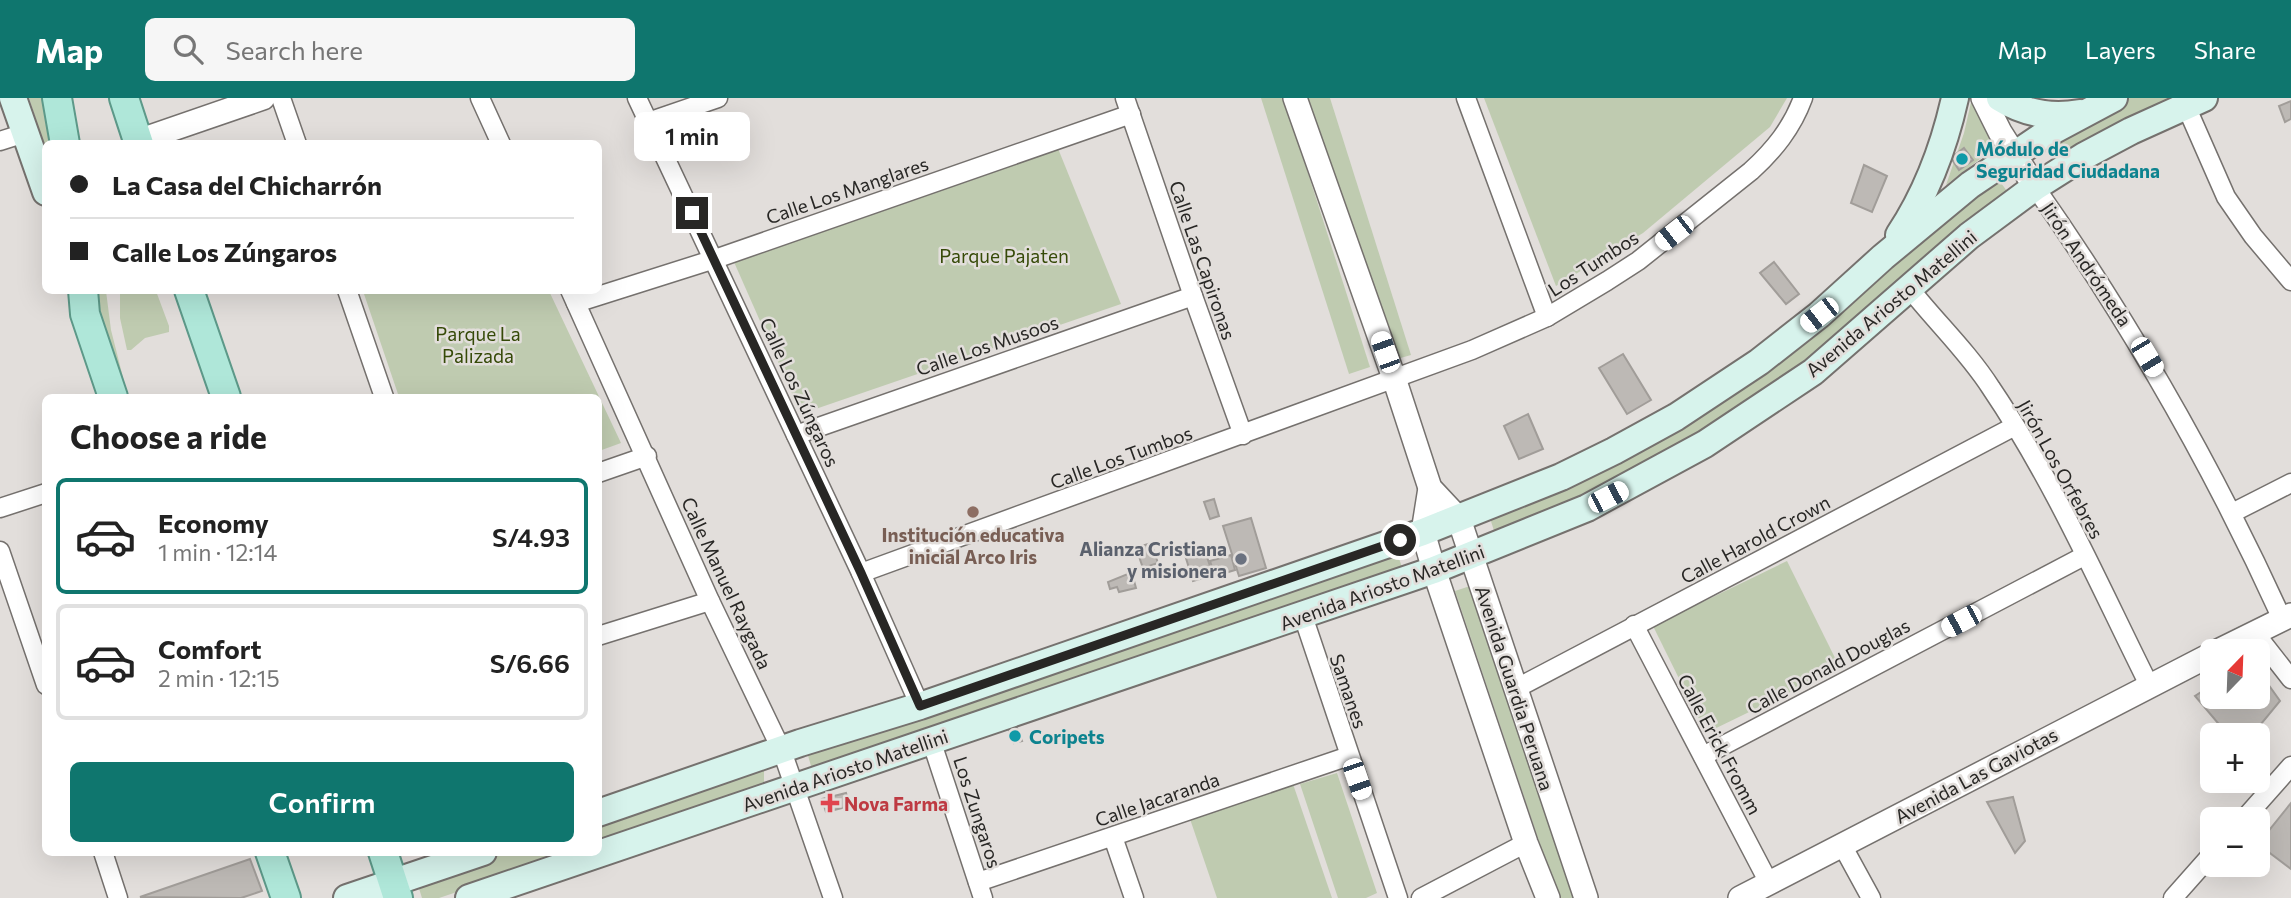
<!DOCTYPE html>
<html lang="en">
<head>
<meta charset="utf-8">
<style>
  :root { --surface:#fff; --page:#f6f6f6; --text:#222; --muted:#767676; --line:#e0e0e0; --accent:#0f766e }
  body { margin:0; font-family:Commissioner,sans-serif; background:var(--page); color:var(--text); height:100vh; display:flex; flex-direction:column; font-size:26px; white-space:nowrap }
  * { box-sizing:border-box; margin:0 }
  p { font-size:23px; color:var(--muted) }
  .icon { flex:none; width:38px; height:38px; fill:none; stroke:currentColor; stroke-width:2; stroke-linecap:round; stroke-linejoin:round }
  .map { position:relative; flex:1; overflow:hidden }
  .panel { position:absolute; left:42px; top:296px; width:560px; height:462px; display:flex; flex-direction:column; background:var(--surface); border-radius:10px; box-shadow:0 7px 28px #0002 }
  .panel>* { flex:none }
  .top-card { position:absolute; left:42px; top:42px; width:560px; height:154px; border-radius:10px; box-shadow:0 7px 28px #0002; display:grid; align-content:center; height:154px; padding:0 28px; background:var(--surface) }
  .needle { width:46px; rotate:23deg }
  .tools { position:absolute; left:2200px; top:541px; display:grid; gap:14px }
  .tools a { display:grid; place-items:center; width:70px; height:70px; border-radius:10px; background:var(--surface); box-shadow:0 7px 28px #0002; font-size:35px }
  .end { position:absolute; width:32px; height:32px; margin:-16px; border:9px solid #282725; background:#fff; box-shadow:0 0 0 4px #fff }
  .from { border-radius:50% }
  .bubble { position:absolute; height:49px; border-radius:10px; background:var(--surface); box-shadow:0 7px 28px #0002; font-size:23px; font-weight:600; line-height:49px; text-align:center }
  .car { position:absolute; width:21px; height:42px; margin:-21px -10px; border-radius:9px; box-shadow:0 0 5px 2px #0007; background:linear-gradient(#fff 24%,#345 0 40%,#fff 0 76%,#345 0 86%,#fff 0) }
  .top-card b { display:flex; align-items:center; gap:24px; height:66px; font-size:26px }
  .top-card b+b { border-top:2px solid var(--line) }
  .top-card i { width:18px; height:18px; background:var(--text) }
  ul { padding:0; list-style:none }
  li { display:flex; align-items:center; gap:21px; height:116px; margin:0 14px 10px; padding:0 14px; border:4px solid var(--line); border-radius:10px }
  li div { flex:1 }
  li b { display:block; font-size:26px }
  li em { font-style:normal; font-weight:600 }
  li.current { border-color:var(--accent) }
  li>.icon { width:63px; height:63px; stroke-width:1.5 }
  h2 { padding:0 28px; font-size:32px; line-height:84px }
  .primary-button { display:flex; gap:14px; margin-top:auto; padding:14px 28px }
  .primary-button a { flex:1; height:80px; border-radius:10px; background:var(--accent); color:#fff; font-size:28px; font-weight:600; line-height:80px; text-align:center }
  header { display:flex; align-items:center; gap:42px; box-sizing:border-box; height:98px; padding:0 35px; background:var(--accent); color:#fff }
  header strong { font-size:33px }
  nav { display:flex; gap:38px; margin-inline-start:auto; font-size:24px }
  .search { width:490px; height:63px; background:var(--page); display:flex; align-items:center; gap:18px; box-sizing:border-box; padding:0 24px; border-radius:10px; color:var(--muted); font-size:26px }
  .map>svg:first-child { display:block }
</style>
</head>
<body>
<header>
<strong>Map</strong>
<div class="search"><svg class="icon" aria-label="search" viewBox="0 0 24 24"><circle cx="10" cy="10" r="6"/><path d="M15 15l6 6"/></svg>Search here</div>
<nav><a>Map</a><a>Layers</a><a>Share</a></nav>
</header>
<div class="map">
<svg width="2291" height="800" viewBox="0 0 2291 800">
  <rect width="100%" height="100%" fill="#e2dedb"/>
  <g fill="#bfcbb0">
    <path d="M29,0H47L54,45L46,46L45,50Z"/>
    <path d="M1261,0H1284L1370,269L1349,276Z"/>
    <path d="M1306,0H1330L1411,257L1390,263Z"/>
    <path d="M1484,0H1787L1770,29L1643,135L1556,188Z"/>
    <path d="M1972,0L1994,46L1993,51L1946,87L1964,35Z"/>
    <path d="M2130,0H2184L2056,65L2044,47Z"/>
    <path d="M1057,48L1121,206L801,316L734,164Z"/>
    <path d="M1996,78L2009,96L1812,263L1656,364L1496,439L1489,417L1571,383Z"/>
    <path d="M93,193H106L111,232L128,299H120Z"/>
    <path d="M120,193H156L169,228V234L145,240L131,252H127L120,220Z"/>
    <path d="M363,193H549L621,345L599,353L598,299H399Z"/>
    <path d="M1396,452L1403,472L813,675L807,654Z"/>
    <path d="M1787,463L1840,570L1706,635L1653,528Z"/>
    <path d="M1473,487L1573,800H1558L1455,493Z"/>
    <path d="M764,669V689L599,747L598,723Z"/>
    <path d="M1337,675L1377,795L1366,800H1338L1300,686Z"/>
    <path d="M1293,686L1332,800H1217L1190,721Z"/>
    <path d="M506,754H576L439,800H422L417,784Z"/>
  </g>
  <g fill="#bdb9b5" stroke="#a19d99" stroke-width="2">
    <path d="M2291,3V21L2285,24L2279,8Z"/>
    <path d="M1964,50L1973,62L1959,72L1951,60Z"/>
    <path d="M1864,67L1887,78L1872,114L1851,105Z"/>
    <path d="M1774,164L1799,196L1786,206L1760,175Z"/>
    <path d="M1623,256L1651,302L1627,316L1599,270Z"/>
    <path d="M1528,316L1543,351L1519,361L1504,328Z"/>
    <path d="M1214,401L1219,418L1210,421L1204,404Z"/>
    <path d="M1251,420L1266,470L1239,478L1223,428Z"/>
    <path d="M1151,445L1158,465L1143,470L1136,450Z"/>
    <path d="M1205,453L1213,477L1193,483L1185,457Z"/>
    <path d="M1231,457L1235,472L1215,478L1210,463Z"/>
    <path d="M1127,472H1131L1136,490L1119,494L1117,489L1110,491L1108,484L1128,476Z"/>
    <path d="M2258,572L2280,603L2252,637H2228L2195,598L2212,587V598H2258Z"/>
    <path d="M1017,630L1022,643L1014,645L1009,632Z"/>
    <path d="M846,695L850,708L826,714L822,701Z"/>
    <path d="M2013,699L2025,743L2015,755L1987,704Z"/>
    <path d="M2291,705V771L2258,746Z"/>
    <path d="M250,761L262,793L241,800L140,799Z"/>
  </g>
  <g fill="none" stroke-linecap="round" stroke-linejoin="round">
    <g stroke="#75716e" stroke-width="21">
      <g id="minor">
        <path d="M281,0L297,46"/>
        <path d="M480,0L501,46"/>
        <path d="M637,0L861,475L920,608"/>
        <path d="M1125,0L1193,198L1243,337"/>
        <path d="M1466,0L1547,219"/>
        <path d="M2186,8L2226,99L2253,138L2291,183"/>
        <path d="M648,24L718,0"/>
        <path d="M0,43L25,35"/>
        <path d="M2035,89C2131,226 2213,369 2282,521"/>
        <path d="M1910,191C1936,224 1968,254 1991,290C2054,383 2099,487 2149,587"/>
        <path d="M347,192L384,299"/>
        <path d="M570,192L710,503L782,653L833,800"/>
        <path d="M576,205L715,161L1131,16"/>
        <path d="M796,337L1193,198"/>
        <path d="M598,375L647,358"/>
        <path d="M0,410L46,395"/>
        <path d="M2232,415L2291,385"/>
        <path d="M0,453L46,587"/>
        <path d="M861,475L1472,252L1547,219L1607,183L1638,163L1751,73C1774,52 1792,30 1803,0"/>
        <path d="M1303,518L1398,800"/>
        <path d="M1634,527L1769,785"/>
        <path d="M2255,535L2291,581"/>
        <path d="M598,538L710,503"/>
        <path d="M1515,591L2015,328"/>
        <path d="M931,642L983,800"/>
        <path d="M1703,658L2084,458"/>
        <path d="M2244,721L2291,668"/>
        <path d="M1113,739L1134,800"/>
        <path d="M1842,747L1871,800"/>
        <path d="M103,754L118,800"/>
        <path d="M978,784L1349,658"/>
        <path d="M1421,800L1526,745"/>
        <path d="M2173,800L2212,756"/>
      </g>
    </g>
    <g stroke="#75716e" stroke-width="26">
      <g id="tertiary">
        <path d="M1295,0L1394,280L1430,390L1459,421L1586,800"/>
        <path d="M1983,0L2000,34L2035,89"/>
        <path d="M138,43L263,0"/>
        <path d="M1430,390L1423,434L1434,472L1526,745L1548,800"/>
        <path d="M2218,553L2291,517"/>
        <path d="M1740,800L2212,556"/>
      </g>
    </g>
    <g stroke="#75716e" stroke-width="30">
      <g id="secondary">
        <path d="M13,0L46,94"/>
        <path d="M2000,0C2024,15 2052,20 2080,15"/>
        <path d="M1899,137C1927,95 1944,49 1955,0"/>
        <path d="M598,715L800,645L920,608L1423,434L1561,379L1614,353L1676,319L1759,264L1819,217L1883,159L1970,87L2041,39L2114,0"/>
        <path d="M347,800L483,754"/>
        <path d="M469,800L1434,472L1587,410L1705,346L1813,274L1969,138L2035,89L2084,58L2131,33L2204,0"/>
      </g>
    </g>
    <g stroke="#5d9989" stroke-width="32">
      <g id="primary">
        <path d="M57,0L65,46"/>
        <path d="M124,0L139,46"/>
        <path d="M83,192L85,216L113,299"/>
        <path d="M189,192L226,299"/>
        <path d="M270,754L286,800"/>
        <path d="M383,754L398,800"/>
      </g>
    </g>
    <use href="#minor" stroke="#fff" stroke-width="18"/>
    <use href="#tertiary" stroke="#fff" stroke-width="23"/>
    <use href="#secondary" stroke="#d7f3ec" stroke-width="26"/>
    <use href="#primary" stroke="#afe7d9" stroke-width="28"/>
  </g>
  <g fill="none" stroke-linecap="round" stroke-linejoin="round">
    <path stroke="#282725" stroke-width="9" d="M692,115L861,475L920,608L1400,442"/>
  </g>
  <g fill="#0f9aa8" stroke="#e2dedb" stroke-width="2.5">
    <circle cx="1962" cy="61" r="7"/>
    <circle cx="1015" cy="638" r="7"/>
  </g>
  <circle fill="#8d6e63" stroke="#e2dedb" stroke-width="2.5" cx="973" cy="414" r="7"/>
  <circle fill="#6b7280" stroke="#e2dedb" stroke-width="2.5" cx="1241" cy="461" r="7"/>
  <path fill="#e0444e" stroke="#e2dedb" stroke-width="2.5" d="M826.5 694.5h7v7h7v7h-7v7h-7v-7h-7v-7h7z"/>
  <g text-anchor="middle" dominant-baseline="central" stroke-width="5" stroke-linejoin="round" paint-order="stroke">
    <g font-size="19" font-weight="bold" fill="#0d838f" stroke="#e2dedb" text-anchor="start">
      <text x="1976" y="50">Módulo de<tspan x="1976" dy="22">Seguridad Ciudadana</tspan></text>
      <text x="1029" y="638">Coripets</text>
    </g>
    <g font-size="19" fill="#282725" stroke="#e2dedb">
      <text transform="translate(847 92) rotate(-19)">Calle Los Manglares</text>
      <text transform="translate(1203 162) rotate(71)">Calle Las Capironas</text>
      <text transform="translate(1593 165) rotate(-33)">Los Tumbos</text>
      <text transform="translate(2087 166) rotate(56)">Jirón Andrómeda</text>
      <text transform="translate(1891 205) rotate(-40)">Avenida Ariosto Matellini</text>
      <text transform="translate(987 247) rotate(-19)">Calle Los Musoos</text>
      <text transform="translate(800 294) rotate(65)">Calle Los Zúngaros</text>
      <text transform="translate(1121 359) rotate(-20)">Calle Los Tumbos</text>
      <text transform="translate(2061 371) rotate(61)">Jirón Los Orfebres</text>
      <text transform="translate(1755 441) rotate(-28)">Calle Harold Crown</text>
      <text transform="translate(727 485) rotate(65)">Calle Manuel Raygada</text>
      <text transform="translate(1382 489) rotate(-20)">Avenida Ariosto Matellini</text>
      <text transform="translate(1828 568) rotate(-28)">Calle Donald Douglas</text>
      <text transform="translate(1515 590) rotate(72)">Avenida Guardia Peruana</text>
      <text transform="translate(1349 593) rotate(71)">Samanes</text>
      <text transform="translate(1720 646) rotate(62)">Calle Erick Fromm</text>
      <text transform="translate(845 672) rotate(-19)">Avenida Ariosto Matellini</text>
      <text transform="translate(1976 677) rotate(-28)">Avenida Las Gaviotas</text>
      <text transform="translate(1157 701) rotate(-19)">Calle Jacaranda</text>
      <text transform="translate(978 714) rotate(72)">Los Zungaros</text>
    </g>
    <g font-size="19" fill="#364a08" stroke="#e2dedb">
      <text x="1004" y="157">Parque Pajaten</text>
      <text x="478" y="235">Parque La<tspan x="478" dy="22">Palizada</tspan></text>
    </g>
    <g font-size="19" font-weight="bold" fill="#785e54" stroke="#e2dedb">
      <text x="973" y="436">Institución educativa<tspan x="973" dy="22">inicial Arco Iris</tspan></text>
    </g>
    <g font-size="19" font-weight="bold" fill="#5b616d" stroke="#e2dedb" text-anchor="end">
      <text x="1227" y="450">Alianza Cristiana<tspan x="1227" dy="22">y misionera</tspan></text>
    </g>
    <g font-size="19" font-weight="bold" fill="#be3a42" stroke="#e2dedb" text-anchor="start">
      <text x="844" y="705">Nova Farma</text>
    </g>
  </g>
</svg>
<div class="tools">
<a><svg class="needle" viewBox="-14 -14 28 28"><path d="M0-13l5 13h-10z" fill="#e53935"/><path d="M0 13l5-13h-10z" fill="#767676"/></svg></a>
<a>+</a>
<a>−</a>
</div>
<i class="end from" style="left:1400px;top:442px"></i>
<i class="end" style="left:692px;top:115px"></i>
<div class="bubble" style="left:634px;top:14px;width:116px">1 min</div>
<i class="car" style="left:1674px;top:135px;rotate:232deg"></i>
<i class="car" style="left:1819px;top:217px;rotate:232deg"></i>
<i class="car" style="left:1385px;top:254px;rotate:340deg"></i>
<i class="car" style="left:2147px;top:259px;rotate:149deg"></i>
<i class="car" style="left:1608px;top:399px;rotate:63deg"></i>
<i class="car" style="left:1961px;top:523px;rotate:242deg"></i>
<i class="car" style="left:1357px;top:681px;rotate:161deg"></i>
<div class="top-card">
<b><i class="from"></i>La Casa del Chicharrón</b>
<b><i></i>Calle Los Zúngaros</b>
</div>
<section class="panel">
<h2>Choose a ride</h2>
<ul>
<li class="current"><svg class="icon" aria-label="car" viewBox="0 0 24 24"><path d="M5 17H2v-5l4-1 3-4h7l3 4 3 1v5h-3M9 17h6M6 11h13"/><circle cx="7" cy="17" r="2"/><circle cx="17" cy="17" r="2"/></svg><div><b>Economy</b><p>1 min · 12:14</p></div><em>S/4.93</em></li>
<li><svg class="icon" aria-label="car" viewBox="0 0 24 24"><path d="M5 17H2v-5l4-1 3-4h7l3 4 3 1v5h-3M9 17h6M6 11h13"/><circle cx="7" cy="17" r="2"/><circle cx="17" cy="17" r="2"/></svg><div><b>Comfort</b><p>2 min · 12:15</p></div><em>S/6.66</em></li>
</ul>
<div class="primary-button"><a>Confirm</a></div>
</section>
</div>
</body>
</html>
